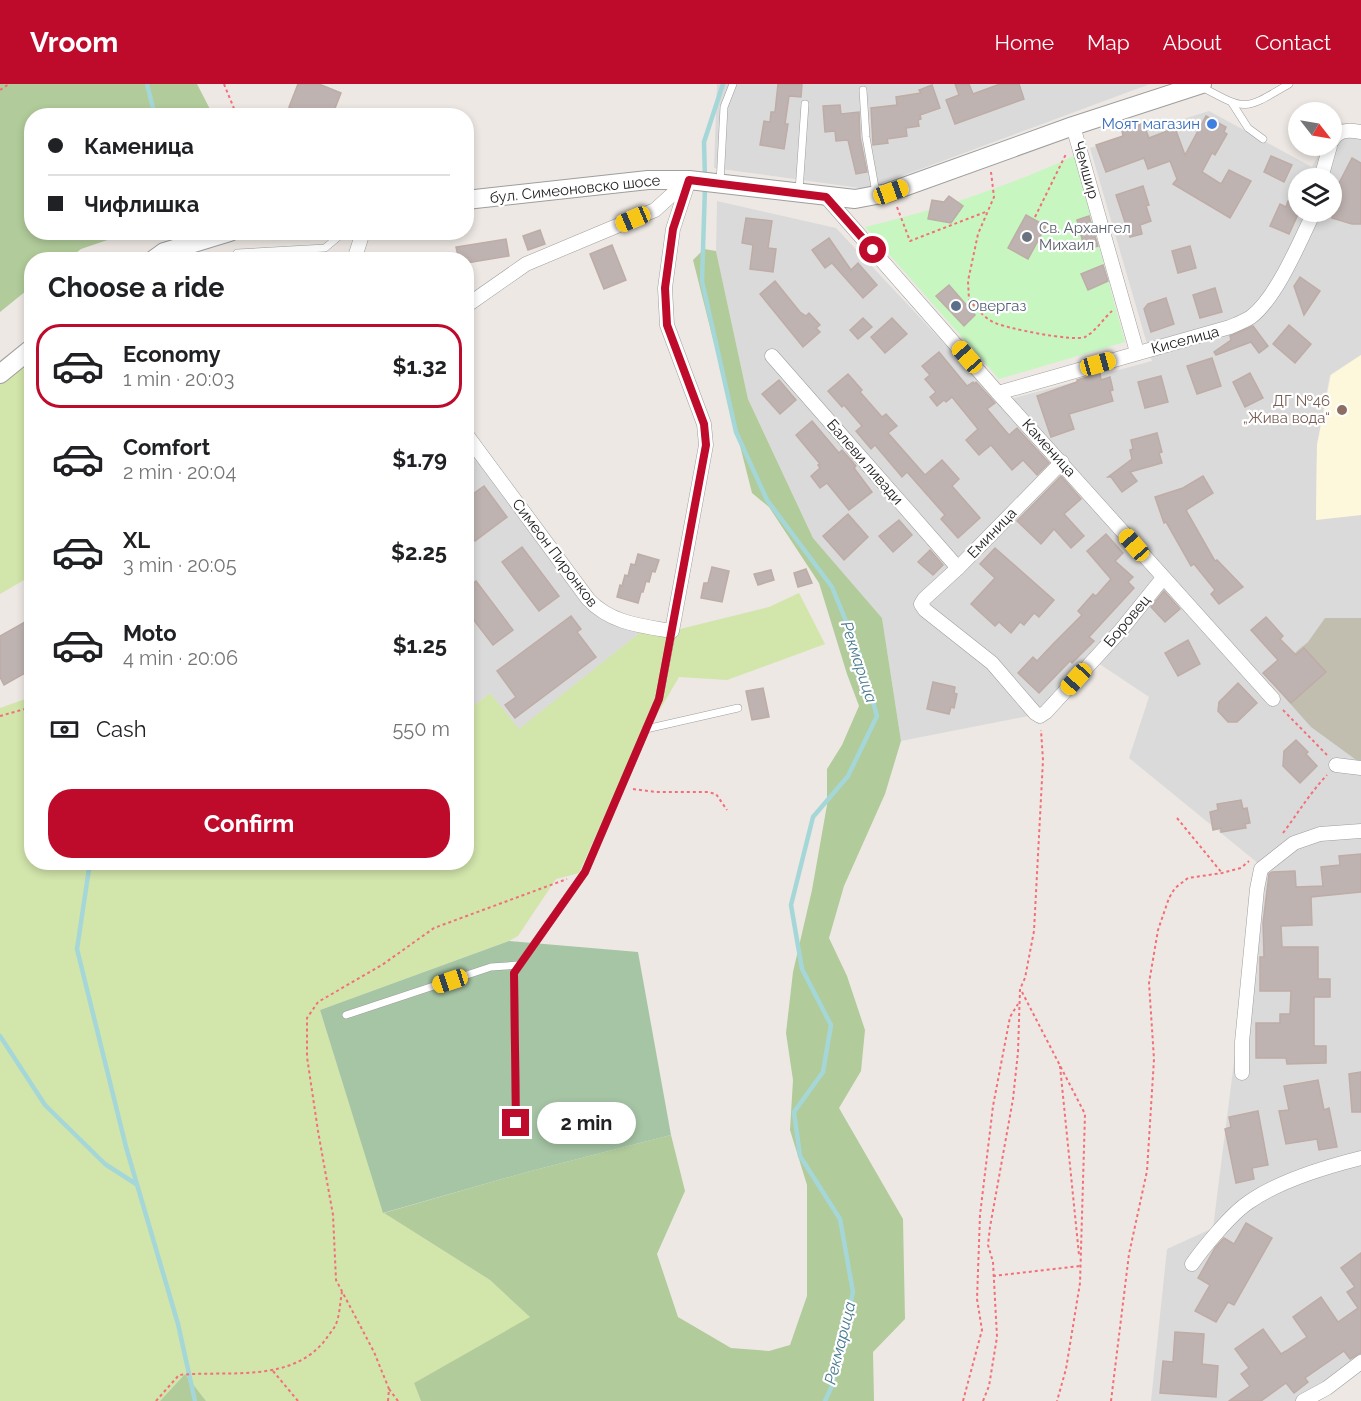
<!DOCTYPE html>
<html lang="en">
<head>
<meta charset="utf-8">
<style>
  :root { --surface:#fff; --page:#f6f6f6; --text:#202124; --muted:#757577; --line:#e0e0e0; --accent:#be0b2c }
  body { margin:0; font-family:Raleway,sans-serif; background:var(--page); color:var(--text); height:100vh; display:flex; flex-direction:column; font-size:22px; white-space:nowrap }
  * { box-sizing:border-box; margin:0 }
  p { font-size:20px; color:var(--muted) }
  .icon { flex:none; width:33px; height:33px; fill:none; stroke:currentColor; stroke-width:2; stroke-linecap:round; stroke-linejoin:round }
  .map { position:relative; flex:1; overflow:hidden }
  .sheet { position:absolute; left:24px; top:168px; width:450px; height:618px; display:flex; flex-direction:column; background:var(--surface); border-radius:24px; box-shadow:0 3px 9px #0003 }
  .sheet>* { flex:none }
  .guide { position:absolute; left:24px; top:24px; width:450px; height:132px; border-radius:24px; box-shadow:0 3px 9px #0003; display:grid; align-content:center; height:132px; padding:0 24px; background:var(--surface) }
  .needle { width:39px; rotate:121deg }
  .fabs { position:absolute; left:1288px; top:18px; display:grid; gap:12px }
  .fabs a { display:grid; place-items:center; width:54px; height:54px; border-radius:50%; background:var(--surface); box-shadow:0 3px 9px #0003; font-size:30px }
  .end { position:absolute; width:27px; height:27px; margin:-14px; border:8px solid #be0b2c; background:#fff; box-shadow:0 0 0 3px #fff }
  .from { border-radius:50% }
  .bubble { position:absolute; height:42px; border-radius:21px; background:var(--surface); box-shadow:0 3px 9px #0003; font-size:20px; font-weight:700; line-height:42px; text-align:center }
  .car { position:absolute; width:18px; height:36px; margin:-18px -9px; border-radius:8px; box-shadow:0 0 4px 2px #0007; background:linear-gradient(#f5c518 24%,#345 0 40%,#f5c518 0 76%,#345 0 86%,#f5c518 0) }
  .guide b { display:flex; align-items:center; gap:21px; height:57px; font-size:22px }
  .guide b+b { border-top:2px solid var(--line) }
  .guide i { width:15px; height:15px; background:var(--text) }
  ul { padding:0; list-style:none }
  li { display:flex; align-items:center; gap:18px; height:84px; margin:0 12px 9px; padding:0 12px; border:3px solid transparent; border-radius:24px }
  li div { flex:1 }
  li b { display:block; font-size:22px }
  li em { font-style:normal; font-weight:700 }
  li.selected { border-color:var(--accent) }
  li>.icon { width:54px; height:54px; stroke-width:1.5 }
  h2 { padding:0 24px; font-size:27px; line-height:72px }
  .pay { display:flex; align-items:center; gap:15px; height:66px; padding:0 24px; font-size:22px }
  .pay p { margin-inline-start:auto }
  .button { display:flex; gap:12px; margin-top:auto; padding:12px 24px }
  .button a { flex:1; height:69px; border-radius:24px; background:var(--accent); color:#fff; font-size:24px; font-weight:700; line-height:69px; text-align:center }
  header { display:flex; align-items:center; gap:36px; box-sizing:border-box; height:84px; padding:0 30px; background:var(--accent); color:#fff }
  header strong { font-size:28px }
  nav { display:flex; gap:33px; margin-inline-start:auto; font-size:21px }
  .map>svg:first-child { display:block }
</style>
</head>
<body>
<header>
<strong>Vroom</strong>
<nav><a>Home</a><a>Map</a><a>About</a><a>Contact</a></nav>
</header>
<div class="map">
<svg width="1361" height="1317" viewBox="0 0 1361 1317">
  <rect width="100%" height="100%" fill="#ede8e3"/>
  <g fill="#dbdada" fill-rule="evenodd">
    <path d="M717,0H1150L867,105L714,84Z"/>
    <path d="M1209,27L1312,83L1323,62H1332V43L1336,36L1361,45V271L1330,291L1317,361L1316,435L1361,431V1277L1313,1317H1151L1167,1165L1213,1144L1259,780L1129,674L1149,613L1098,579L1054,627L901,657L882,534L813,454L748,315L716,167L717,117L836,144L999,318L1152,277L1090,64ZM1299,94H1332V128H1299Z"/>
    <path d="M466,350L588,515L647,543L519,646L490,609L467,627Z"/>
  </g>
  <path fill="#fdf7dc" d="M1361,271V431L1316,436L1317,361L1331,291Z"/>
  <path fill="#c1beaf" d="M1325,534H1361V676L1359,678L1311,643L1270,597L1297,567L1308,558Z"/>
  <g fill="#d2e5ab">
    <path d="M31,264V492L0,510V290Z"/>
    <path d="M799,509L825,560L727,596L679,593L629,678L579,789L556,795L518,852L509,857L320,926L384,1129L490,1196L531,1233L414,1299L421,1317H206L185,1290L160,1317H0V624L31,613L32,778H466L467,627L490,609L519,645L647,543L672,547L769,523Z"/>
  </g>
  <g fill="#b1cb9a">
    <path d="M0,0H197L213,31L32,32V148L128,149L81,165L68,175L32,176L31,203L0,228Z"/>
    <path d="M704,165L716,167L748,315L813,454L882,534L901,657L885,710L844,802L829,854L847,892L865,946L861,987L839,1024L903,1135L905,1235L873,1268L874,1317H421L414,1299L530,1233L490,1196L384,1129L527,1088L671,1051L685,1107L657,1170L678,1233L731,1264L769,1267L790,1261L807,1212V1101L790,1046L793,996L786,949L793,888L812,806L827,721V685L842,661L859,622L847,590L819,499L769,423L752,409L693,176Z"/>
    <path d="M185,1290L206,1317H160Z"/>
  </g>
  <path fill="#a6c5a5" d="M509,857L638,868L671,1051L527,1088L383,1129L320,926Z"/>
  <path fill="#c7f6c1" d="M1074,72L1125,258L999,295L865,143C937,126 1007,103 1074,72Z"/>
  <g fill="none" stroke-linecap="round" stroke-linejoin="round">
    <g stroke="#a5d7d9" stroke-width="4.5">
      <path d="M147,0L155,32"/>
      <path d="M705,95L704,58L723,0"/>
      <path d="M705,103L702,197L736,348L767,416L832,503L859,569L877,632L848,692L813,733L791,821L802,885L831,941L823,988L794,1028L800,1072L840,1135L853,1208L832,1302L825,1317"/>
      <path d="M166,154L167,148"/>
      <path d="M90,778L77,865L126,1063L178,1240L195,1317"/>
      <path d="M0,952L45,1021L105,1080L136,1100"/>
    </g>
  </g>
  <g fill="#beb3b0" stroke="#beaca6" stroke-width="1.5">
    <path d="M298,0H319L341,9L332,32H310L289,23Z"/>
    <path d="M778,0H802L801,13L789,12L785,40H788L784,65L760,61L764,37L770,38L771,28H775Z"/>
    <path d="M955,0H969L973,10L1000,0H1019L1024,15L955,40L946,16L959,11Z"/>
    <path d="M932,1L940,24L920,31L921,35L918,36L919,42L906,44L907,52L887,55L888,59L873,61L871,24L897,21L896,13L921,9L919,6Z"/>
    <path d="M840,21L841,30L859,28L860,54L867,88L856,90L848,56L836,57L835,47L825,48L823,22Z"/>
    <path d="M1206,32L1226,43L1224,48L1227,50L1215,71L1212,69L1202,88L1221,100L1229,86L1251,97L1230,134L1173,100L1177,95L1170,77L1148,85L1144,74L1106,88L1096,61L1123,52L1122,47L1143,39L1149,54L1175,44L1185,71Z"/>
    <path d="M1271,72L1292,81L1284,98L1264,88Z"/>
    <path d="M1352,74L1361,79V140H1352L1332,134L1341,103L1338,101Z"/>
    <path d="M1143,102L1149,121L1146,122L1151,137L1140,141L1142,150L1130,153L1116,111Z"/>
    <path d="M949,112L963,122L951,139L928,135L932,116L944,118Z"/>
    <path d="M1288,117L1299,122V128L1289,150L1270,142L1280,120L1286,123Z"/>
    <path d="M1026,131L1046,142L1028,175L1008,164Z"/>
    <path d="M1089,132L1098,162L1085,166L1077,136Z"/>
    <path d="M746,134L772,137L768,164L776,165L773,188L750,185L753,161L742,159Z"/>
    <path d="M540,146L545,160L528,166L523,152Z"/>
    <path d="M829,154L851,186L858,179L877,201L863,214L832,179L825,184L812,166Z"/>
    <path d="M506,155L509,172L466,179V176H459L456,163Z"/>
    <path d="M612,161L626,196L604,205L590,170Z"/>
    <path d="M1190,162L1196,184L1178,189L1172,167Z"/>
    <path d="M1103,181L1108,197L1088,206L1081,190Z"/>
    <path d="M1300,193L1320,207L1304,231L1294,202Z"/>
    <path d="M775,197L800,228L806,232L809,229L820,241L816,244L820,248L803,263L760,210Z"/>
    <path d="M949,201L975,231L964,242L936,212Z"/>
    <path d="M1215,204L1222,228L1200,234L1193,211Z"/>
    <path d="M1166,214L1174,240L1151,248L1144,225L1148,220Z"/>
    <path d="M863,234L872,243L858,255L850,246Z"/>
    <path d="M892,234L907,250L885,269L871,253Z"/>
    <path d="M1289,241L1311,260L1295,279L1273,260Z"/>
    <path d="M1253,242L1268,262L1259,269L1251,258L1216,271L1214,268L1231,256L1230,252Z"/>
    <path d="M939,268L967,302L973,298L974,300L976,298L995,319L987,325L1009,351L1017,344L1049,379L1037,391L1023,376L1012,386L991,361L979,371L966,356L978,345L952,313L946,318L944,316L937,322L930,313L936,308L925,295L930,291L922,282Z"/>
    <path d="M1212,274L1221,302L1197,310L1187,282Z"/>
    <path d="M1100,289L1101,296L1110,293L1113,306L1110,307L1113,317L1069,330L1074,345L1051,353L1037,312L1077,298V296Z"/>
    <path d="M1250,289L1263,314L1245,323L1233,298Z"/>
    <path d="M848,290L862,306L860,308L882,333L886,330L897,342L888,349L925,391L942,376L959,395L952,402L980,434L958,454L941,435L945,431L907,388L902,393L875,361L871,365L856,347L862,342L844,321L842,323L828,307Z"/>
    <path d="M1161,292L1168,318L1145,324L1138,298Z"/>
    <path d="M779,296L796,316L780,330L762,310Z"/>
    <path d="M812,337L839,369L842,366L851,376L856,382L854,384L872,408L849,426L827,399L820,404L811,392L820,384L818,381L820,380L796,351Z"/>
    <path d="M1157,349L1162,368L1159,369L1162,379L1130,388L1137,397L1122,408L1111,393H1108L1132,375L1130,366L1133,365L1131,356Z"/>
    <path d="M1061,392L1081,415L1064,430L1084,452L1071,464L1054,445L1041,460L1017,437Z"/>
    <path d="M1203,392L1213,409L1186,426L1215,477L1217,476L1243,503L1219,520L1211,510L1215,506L1194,480L1191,482L1166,438L1164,439L1155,413L1183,404Z"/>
    <path d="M484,402L507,433L475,457L466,447V415Z"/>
    <path d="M848,430L868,453L844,476L823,452Z"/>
    <path d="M899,436L912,451L893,468L879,452Z"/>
    <path d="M1106,450L1123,469L1115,477L1133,493L1128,498L1134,504L1089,553L1094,557L1072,579L1070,577L1039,609L1018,589L1033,573L1037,577L1053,560L1082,531L1078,527L1093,510L1096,512L1111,495L1087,467Z"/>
    <path d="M522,463L559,512L539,527L502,478Z"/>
    <path d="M995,464L1054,516L1039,533L1034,529L1024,541L1020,538L1011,549L999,538L995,542L971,520L995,494L980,480Z"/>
    <path d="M930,466L943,481L933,491L918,478Z"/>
    <path d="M638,470L659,476L655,488L652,487L649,498L646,497L643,508H641L638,519L617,513L620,501L622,502L625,491L628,492L631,480L635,481Z"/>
    <path d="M712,483L729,487L722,518L701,514L704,499H708Z"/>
    <path d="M806,485L812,499L798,503L794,489Z"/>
    <path d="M771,486L774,496L758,501L754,490Z"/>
    <path d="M476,497L513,546L493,561L466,526V505Z"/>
    <path d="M1164,507L1180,525L1165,538L1151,523Z"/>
    <path d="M571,532L581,545L577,548L596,573L515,634L505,621L516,613L497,587Z"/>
    <path d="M1266,533L1283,552L1280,555L1296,571L1304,564L1326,588L1291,619L1263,589L1278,576L1251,546Z"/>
    <path d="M32,534V585L4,601L0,593V552Z"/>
    <path d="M1188,556L1200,580L1178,592L1165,569Z"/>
    <path d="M933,598L955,603L954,609L957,610L954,624L951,623L949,630L927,625Z"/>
    <path d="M1238,599L1257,619L1237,638H1228L1218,627L1219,618Z"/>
    <path d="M763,604L769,633L752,636L746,607Z"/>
    <path d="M1296,656L1308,668L1306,670L1317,682L1300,699L1283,682L1284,667Z"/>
    <path d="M1241,716L1243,725L1247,724L1250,739L1245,740L1246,744L1221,748V744L1213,746L1210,728L1218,726L1217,720Z"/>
    <path d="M1361,770V808L1311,813L1312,841L1281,842L1282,863H1318V895H1330V913H1314V962H1326V979L1287,980L1286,974H1256V939H1280V930H1290L1291,907H1260V873H1264L1263,839L1269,790L1272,788L1295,787L1296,803L1323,802L1321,783L1340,781L1339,772Z"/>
    <path d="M1361,988V1028H1352L1349,990Z"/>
    <path d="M1318,996L1324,1026L1329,1024L1337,1063L1319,1066L1317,1055L1286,1060L1279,1027L1289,1026L1284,1002Z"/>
    <path d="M1258,1027L1268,1081L1252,1084L1254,1095L1236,1099L1225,1045L1231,1043L1229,1033Z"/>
    <path d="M1246,1139L1272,1154L1234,1221L1228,1218L1216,1238L1195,1227L1210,1201L1198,1194L1215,1164L1224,1154L1234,1160Z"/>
    <path d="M1361,1169V1269L1350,1275L1344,1267L1305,1294L1308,1298L1294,1309L1286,1299L1261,1317H1229L1250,1302L1241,1290L1249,1284L1235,1265L1263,1245L1281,1270L1286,1267L1307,1253L1293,1233L1321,1213L1338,1238L1358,1224L1347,1208L1355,1203L1341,1184Z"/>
    <path d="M1175,1248L1204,1250L1202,1280L1218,1282L1216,1313L1160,1309L1163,1277L1173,1278Z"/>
  </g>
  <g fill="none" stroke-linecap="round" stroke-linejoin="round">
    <g stroke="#9e9e9e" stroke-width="8">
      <g id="service">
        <path d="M1200,2C1247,27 1243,27 1289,0"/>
        <path d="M863,6L866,53L876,109"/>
        <path d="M1232,19L1248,44L1263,55"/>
        <path d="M720,99L724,23L733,0"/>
        <path d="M799,107L805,20"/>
        <path d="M234,176L237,169L325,164L344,148"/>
        <path d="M646,645L738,624"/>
        <path d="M346,931L491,883L519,881"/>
        <path d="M516,1039L514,889L585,788L659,615L672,547"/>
      </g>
    </g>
    <g stroke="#9e9e9e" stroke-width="15">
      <g id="minor">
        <path d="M1073,42L1137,268"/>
        <path d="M1332,57C1339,45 1349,46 1361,48"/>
        <path d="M1321,94L1330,62"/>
        <path d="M826,113L998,309L1273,615"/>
        <path d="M354,176L363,148"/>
        <path d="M466,222L526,180L655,126L687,97"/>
        <path d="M772,272L958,484"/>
        <path d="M998,309L1230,243C1237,240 1245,237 1251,233C1277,213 1300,157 1314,128"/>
        <path d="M466,350L588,515C610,539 641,542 672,547L706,361L704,340L667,241L665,204L673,145L689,96"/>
        <path d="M1062,378L958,484L924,515L921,520L925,526L992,579L1035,629L1040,632L1046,628L1121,546L1163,494"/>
        <path d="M1336,681L1361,684"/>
        <path d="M1242,989V958L1257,805L1261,785L1294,759L1320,750L1361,747"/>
        <path d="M1192,1180C1204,1163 1231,1130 1249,1118C1279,1097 1325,1083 1361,1074"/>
        <path d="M1303,1317L1327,1304L1361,1278"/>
      </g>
    </g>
    <g stroke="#9e9e9e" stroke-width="20">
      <g id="tertiary">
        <path d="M466,116L648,96H689L855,115L887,109L1073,42L1202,0"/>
        <path d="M153,176L164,168L230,148"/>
        <path d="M0,290L32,264"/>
      </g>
    </g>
    <g stroke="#f2707a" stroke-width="2" stroke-dasharray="3 3" stroke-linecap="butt">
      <path d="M224,0L237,32"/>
      <path d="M0,6L9,0"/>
      <path d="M991,88L994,113L978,150L968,197L969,216C976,223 983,233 993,238C1004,244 1074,258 1085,253C1095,248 1104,234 1112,227"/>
      <path d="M897,123L910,157L988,127"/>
      <path d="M1035,133L1066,70"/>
      <path d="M1283,626L1327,671"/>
      <path d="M0,632L32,623"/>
      <path d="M633,705L656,708H708L716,710L727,726"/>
      <path d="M1177,734L1222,789"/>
      <path d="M1283,749C1298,729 1310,709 1327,691"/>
      <path d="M1022,908L1085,1030L1080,1199L1066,1285L1057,1317"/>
      <path d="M1060,982L1079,1171"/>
      <path d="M993,1192L1080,1182"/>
      <path d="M273,1287L298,1317"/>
      <path d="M389,1305L398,1317"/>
      <path d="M156,1317L179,1291C228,1286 292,1300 326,1255C329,1250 334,1245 336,1240C340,1230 340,1218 342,1208"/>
      <path d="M388,1317L389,1305L374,1268L336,1196L333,1131L318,1047L307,973V934L318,918L382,881L434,844L567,795"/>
      <path d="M963,1317L982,1246L977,1215L980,1131L993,1022L1010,933L1018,920"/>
      <path d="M983,1317L989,1302L997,1253L993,1178L988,1161L990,1143L1013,1015L1018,968L1020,905L1025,894L1034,847L1043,676L1041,646"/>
      <path d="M1111,1317L1129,1170L1147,1087L1154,975L1149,899L1158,846L1169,814L1175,804L1188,794L1222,789L1241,784L1249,777"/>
    </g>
    <use href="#service" stroke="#fff" stroke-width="7"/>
    <use href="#minor" stroke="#fff" stroke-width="14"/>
    <use href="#tertiary" stroke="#fff" stroke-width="18"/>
  </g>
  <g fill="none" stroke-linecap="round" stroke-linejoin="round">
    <path stroke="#be0b2c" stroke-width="8" d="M516,1039L514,889L585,788L659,615L706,361L704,340L667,241L665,204L673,145L689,96L826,113L873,166"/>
  </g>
  <circle fill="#3f7fe0" stroke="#fff" stroke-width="2" cx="1212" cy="40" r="6"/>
  <circle fill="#6b7280" stroke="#fff" stroke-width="2" cx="1027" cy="153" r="6"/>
  <circle fill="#5c6f8a" stroke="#fff" stroke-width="2" cx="956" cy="222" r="6"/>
  <circle fill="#8d6e63" stroke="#fff" stroke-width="2" cx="1342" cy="326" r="6"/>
  <g text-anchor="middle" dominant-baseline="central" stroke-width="4.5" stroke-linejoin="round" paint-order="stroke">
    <g font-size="15" fill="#366cbe" stroke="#fff" text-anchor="end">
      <text x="1200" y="40">Моят магазин</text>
    </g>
    <g font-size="15" fill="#1d1d1d" stroke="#fff">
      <text transform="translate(1086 86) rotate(74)">Чемшир</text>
      <text transform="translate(575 105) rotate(-6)">бул. Симеоновско шосе</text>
      <text transform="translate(1185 256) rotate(-15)">Киселица</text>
      <text transform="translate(1049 364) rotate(48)">Каменица</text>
      <text transform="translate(865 378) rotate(49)">Балеви ливади</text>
      <text transform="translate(992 449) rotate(-46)">Еминица</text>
      <text transform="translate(555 469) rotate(53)">Симеон Пиронков</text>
      <text transform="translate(1127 537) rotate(-50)">Боровец</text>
    </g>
    <g font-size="15" fill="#5b616d" stroke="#fff" text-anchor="start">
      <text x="1039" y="144">Св. Архангел<tspan x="1039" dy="17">Михаил</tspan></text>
    </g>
    <g font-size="15" fill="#4e5e75" stroke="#fff" text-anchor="start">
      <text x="968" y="222">Овергаз</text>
    </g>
    <g font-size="15" fill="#785e54" stroke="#fff" text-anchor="end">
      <text x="1330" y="317">ДГ №46<tspan x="1330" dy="17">„Жива вода“</tspan></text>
    </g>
    <g font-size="16" font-style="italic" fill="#467990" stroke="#fff">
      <text transform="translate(859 578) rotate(72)">Рекмарица</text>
      <text transform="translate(840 1259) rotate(-76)">Рекмарица</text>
    </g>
  </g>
</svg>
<div class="fabs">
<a><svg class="needle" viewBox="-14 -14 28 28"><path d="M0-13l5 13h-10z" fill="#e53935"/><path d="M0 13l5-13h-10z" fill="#757577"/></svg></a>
<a><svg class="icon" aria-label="layers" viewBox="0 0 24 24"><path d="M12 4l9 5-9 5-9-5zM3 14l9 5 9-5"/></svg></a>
</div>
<i class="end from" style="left:873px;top:166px"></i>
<i class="end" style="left:516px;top:1039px"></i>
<div class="bubble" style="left:537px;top:1018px;width:99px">2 min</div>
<i class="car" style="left:891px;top:108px;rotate:70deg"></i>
<i class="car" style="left:633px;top:135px;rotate:247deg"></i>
<i class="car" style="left:967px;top:273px;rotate:319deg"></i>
<i class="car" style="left:1098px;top:280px;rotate:74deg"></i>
<i class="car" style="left:1134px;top:461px;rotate:319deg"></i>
<i class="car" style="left:1076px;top:595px;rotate:222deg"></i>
<i class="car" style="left:450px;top:897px;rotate:252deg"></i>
<div class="guide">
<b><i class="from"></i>Каменица</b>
<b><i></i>Чифлишка</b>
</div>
<section class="sheet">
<h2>Choose a ride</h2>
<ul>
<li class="selected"><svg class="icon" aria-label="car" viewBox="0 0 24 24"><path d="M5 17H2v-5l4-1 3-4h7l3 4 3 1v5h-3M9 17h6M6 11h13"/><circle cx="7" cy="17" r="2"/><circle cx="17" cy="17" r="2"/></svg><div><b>Economy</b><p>1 min · 20:03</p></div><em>$1.32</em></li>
<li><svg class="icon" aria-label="car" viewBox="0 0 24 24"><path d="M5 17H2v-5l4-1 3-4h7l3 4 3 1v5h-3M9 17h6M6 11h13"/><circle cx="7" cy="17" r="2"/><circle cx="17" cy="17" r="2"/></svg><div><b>Comfort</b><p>2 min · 20:04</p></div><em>$1.79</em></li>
<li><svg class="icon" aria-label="car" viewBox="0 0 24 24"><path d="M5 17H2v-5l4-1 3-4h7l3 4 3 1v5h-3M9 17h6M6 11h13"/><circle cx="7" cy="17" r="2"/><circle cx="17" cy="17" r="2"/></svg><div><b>XL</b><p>3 min · 20:05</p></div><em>$2.25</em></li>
<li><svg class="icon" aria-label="car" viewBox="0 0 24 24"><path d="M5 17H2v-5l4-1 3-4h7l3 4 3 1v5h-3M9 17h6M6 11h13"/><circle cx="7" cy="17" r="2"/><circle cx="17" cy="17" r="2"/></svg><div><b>Moto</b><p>4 min · 20:06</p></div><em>$1.25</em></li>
</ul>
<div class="pay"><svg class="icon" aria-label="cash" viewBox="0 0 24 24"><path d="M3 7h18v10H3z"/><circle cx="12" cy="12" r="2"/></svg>Cash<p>550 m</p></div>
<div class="button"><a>Confirm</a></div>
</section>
</div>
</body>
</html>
